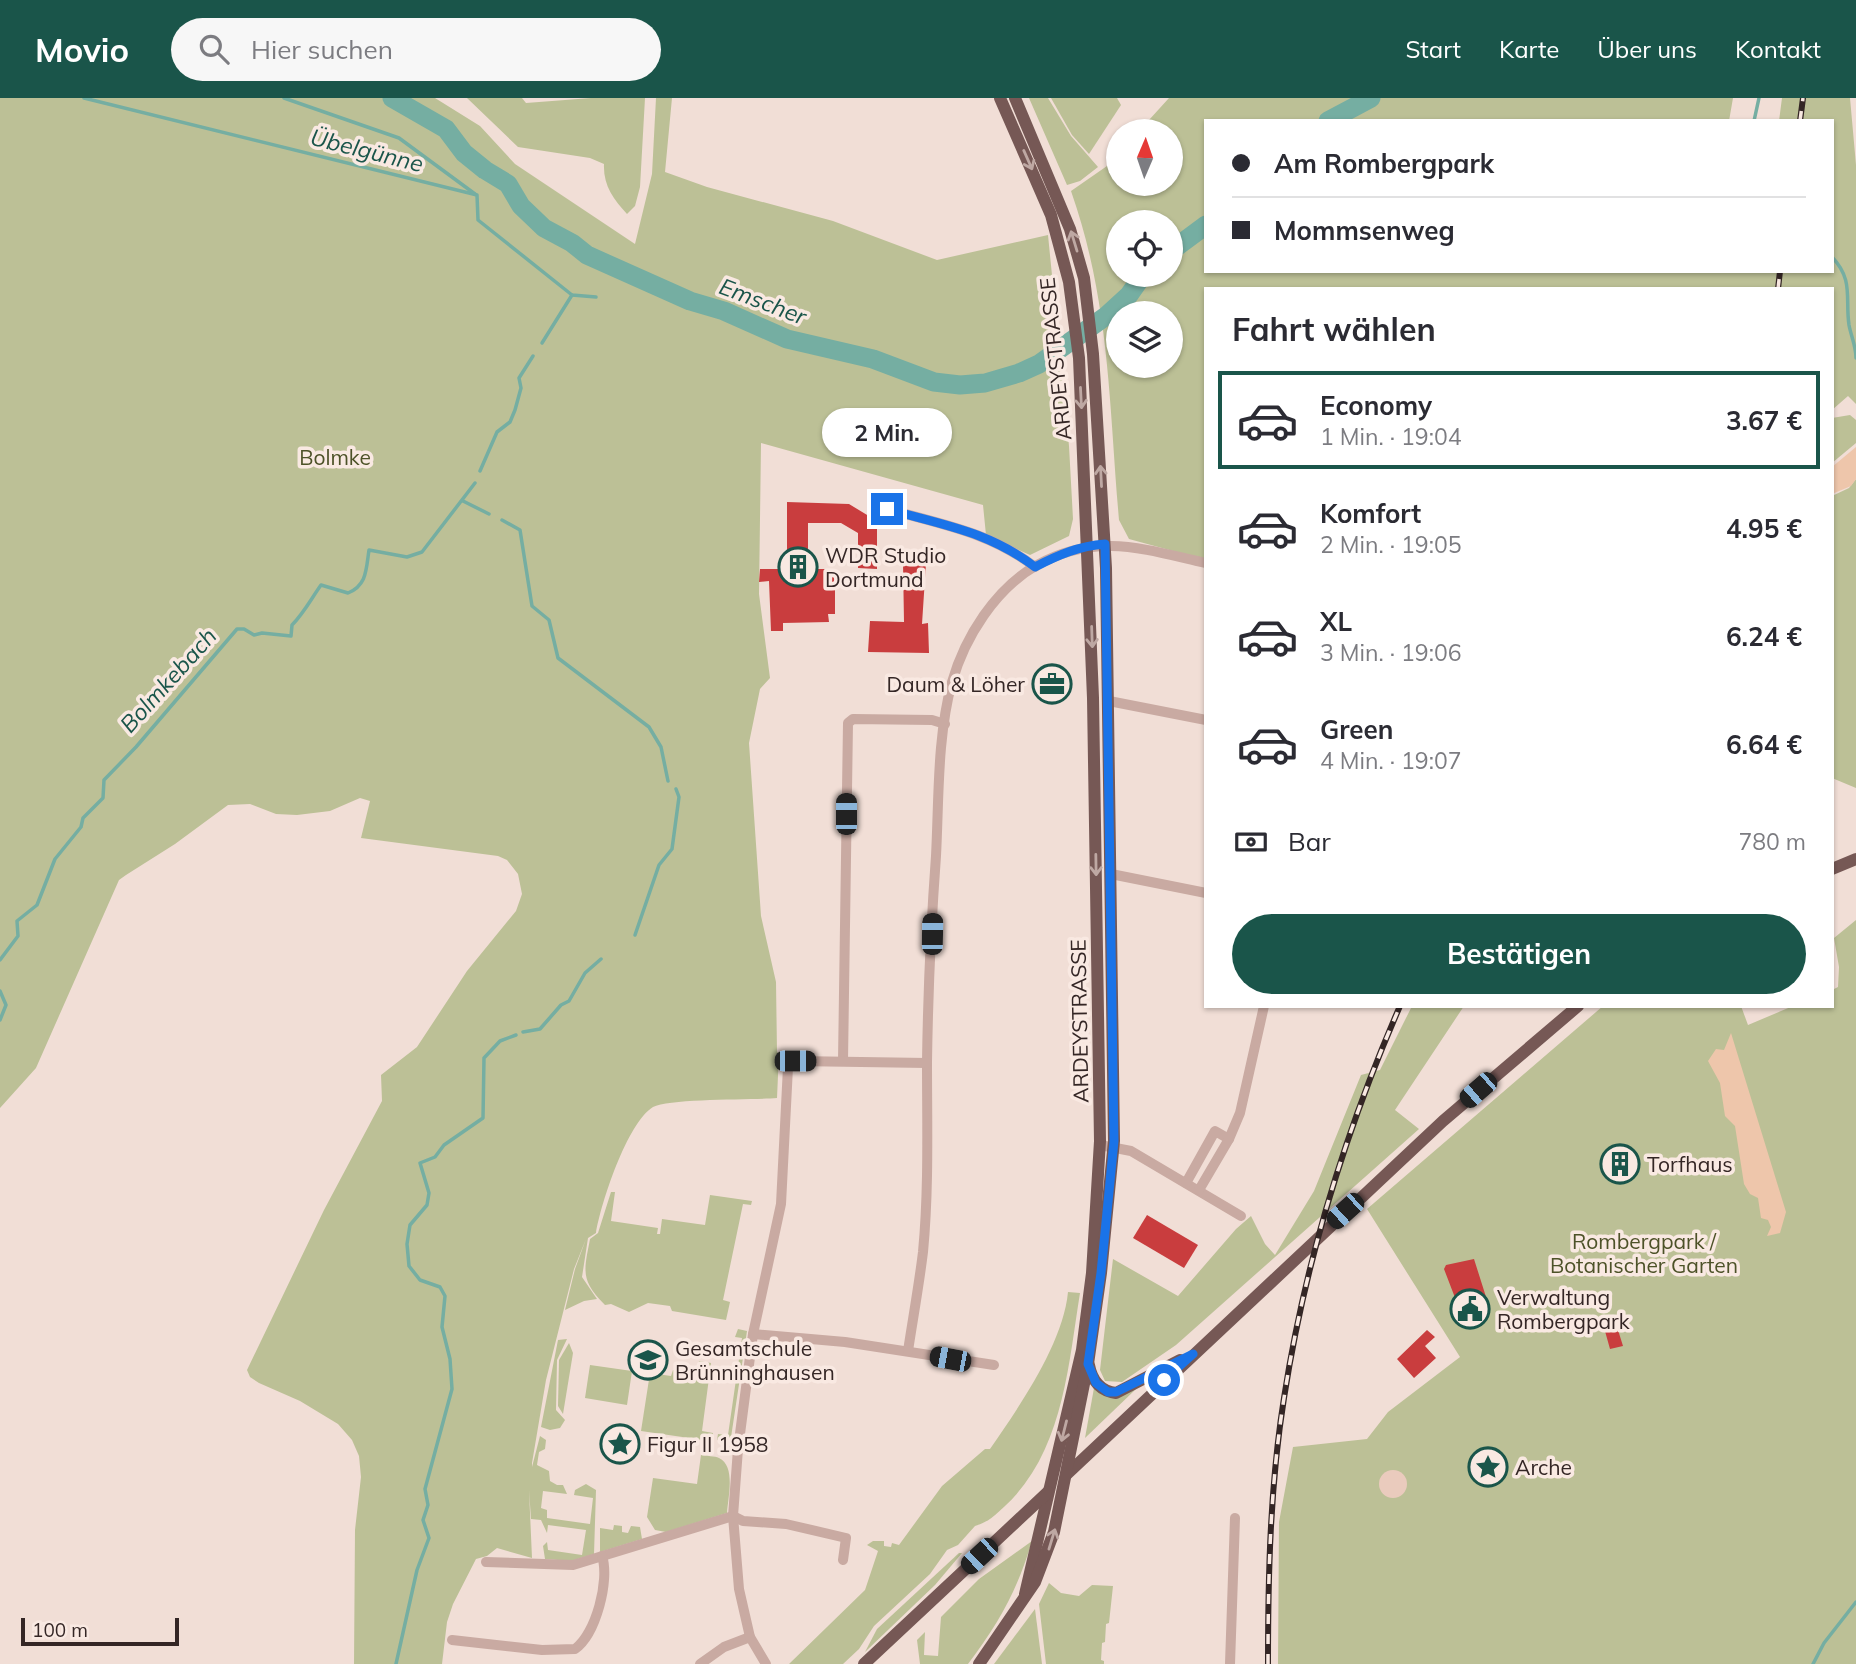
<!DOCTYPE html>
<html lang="de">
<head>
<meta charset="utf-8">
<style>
  :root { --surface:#fff; --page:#f7f7f7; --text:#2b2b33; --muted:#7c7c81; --line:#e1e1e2; --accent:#1a554a }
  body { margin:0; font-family:Mulish,sans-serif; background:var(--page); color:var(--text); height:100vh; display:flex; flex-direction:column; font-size:26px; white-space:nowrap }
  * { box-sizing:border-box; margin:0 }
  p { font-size:23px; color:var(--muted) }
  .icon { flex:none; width:38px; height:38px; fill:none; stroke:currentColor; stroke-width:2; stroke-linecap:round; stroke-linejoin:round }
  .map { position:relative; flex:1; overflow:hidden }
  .drawer { position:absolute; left:1204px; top:189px; width:630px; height:721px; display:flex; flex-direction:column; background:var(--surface); border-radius:0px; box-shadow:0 2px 5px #0004 }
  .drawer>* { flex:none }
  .hud { position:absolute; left:1204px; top:21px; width:630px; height:154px; border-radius:0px; box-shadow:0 2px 5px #0004; display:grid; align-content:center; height:154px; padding:0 28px; background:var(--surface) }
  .needle { width:46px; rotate:2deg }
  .controls { position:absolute; left:1106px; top:21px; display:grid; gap:14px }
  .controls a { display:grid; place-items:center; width:77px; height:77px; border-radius:50%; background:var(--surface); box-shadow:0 2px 5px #0004; font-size:35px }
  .scale { position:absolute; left:21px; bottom:18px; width:158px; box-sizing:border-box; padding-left:7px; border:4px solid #342625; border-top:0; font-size:19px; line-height:24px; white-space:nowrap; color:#342625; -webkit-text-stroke:5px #f9e9e2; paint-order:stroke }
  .end { position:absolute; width:32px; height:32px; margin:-16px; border:9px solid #1a73e8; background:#fff; box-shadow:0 0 0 4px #fff }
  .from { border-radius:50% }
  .bubble { position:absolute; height:49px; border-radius:24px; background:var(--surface); box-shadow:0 2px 5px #0004; font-size:23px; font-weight:700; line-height:49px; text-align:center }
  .car { position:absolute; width:21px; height:42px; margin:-21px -10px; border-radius:9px; box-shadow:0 0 5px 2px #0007; background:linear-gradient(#222 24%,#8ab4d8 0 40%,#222 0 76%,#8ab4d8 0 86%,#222 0) }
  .hud b { display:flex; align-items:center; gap:24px; height:66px; font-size:26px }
  .hud b+b { border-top:2px solid var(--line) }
  .hud i { width:18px; height:18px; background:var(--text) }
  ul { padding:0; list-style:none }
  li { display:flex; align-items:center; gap:21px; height:98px; margin:0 14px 10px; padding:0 14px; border:4px solid transparent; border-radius:0px }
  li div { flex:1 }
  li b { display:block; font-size:26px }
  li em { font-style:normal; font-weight:700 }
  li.selected { border-color:var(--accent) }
  li>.icon { width:63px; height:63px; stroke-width:1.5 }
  h2 { padding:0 28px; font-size:32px; line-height:84px }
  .pay { display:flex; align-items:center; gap:18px; height:77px; padding:0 28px; font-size:26px }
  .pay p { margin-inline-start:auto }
  .cta { display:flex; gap:14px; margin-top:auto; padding:14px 28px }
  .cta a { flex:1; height:80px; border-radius:42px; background:var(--accent); color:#fff; font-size:28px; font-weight:700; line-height:80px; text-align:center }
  header { display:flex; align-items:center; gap:42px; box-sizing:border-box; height:98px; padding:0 35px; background:var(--accent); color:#fff }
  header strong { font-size:33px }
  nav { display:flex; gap:38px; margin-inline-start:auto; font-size:24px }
  .search { width:490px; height:63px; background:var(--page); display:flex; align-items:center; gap:18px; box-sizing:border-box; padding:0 24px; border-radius:38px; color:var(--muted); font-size:26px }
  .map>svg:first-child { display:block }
</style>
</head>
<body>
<header>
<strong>Movio</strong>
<div class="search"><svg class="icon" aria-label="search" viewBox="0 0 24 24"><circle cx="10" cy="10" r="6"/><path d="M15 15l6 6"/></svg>Hier suchen</div>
<nav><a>Start</a><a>Karte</a><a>Über uns</a><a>Kontakt</a></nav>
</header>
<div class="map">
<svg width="1856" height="1566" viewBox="0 0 1856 1566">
  <rect width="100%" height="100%" fill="#f1ded6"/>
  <g fill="#bcc096" fill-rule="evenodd">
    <path d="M0,0H435L480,28L515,66L635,146L652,76L656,0H672L665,74L707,89L833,123L937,162L1048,137L1069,348L1073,421L1069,438L1030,457L986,437L983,407L761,345L759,496L770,580L760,591L749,645L761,818L776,884L777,954L779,955L777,1000C752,1002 670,1000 653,1009C627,1025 601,1105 596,1135L588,1140L582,1179L597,1201L584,1203L565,1212L575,1171L586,1141L574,1171L546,1282L532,1365V1369L540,1338L546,1342L545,1351L539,1354L537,1367L549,1373L550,1383L557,1387H563L567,1396L543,1393L541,1410L547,1412V1420L590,1426L593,1400L574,1397L575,1392L586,1386L596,1392L594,1456L571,1463L545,1461L543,1448L547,1444L548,1452L582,1457L586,1432L548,1427L547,1435L541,1422L531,1421L529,1392L532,1460L497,1450L487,1458L476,1461L453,1506L447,1524L442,1566H354L355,1432L361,1379L359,1358L352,1342L338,1326L300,1303L259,1285L250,1279L247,1272L324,1112L382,1003L381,977L417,949L467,873L516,813L522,796L518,776L507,762L498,758L361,740L370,703L360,700L330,713L297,717L276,716L250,706L228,707L175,746L126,777L119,782L36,970L0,1010Z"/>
    <path d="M467,0H522L526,5L591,0H645L640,89L635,108L627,116C613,101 603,87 604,66L590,60L518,49Z"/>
    <path d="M1029,0H1048L1071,38L1098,69L1080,83L1067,87Z"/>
    <path d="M1051,0H1117L1121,7L1089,56L1072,37Z"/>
    <path d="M1169,0H1733L1729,23H1206V173H1832V23H1779L1782,0H1850L1856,67V306L1848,298L1832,312V191H1206V462L1129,441L1119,422C1109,307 1110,204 1071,93L1107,68L1118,56V86H1171V33H1139ZM1118,124H1171V177H1118ZM1118,215H1171V268H1118Z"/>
    <path d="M1850,317L1856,322V345L1832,365V320Z"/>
    <path d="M1856,381V690L1832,680V398L1849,390Z"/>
    <path d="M1856,822V1566H1278L1279,1424L1293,1349L1367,1341L1388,1314L1460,1259L1367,1111L1603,908H1741L1748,927L1793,908H1832V892L1838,889L1839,869L1834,840Z"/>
    <path d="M1412,908H1464L1395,1012L1419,1031L1176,1247L1122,1284L1105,1283L1100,1272L1113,1161L1178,1198L1236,1131L1251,1118L1265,1146L1275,1157L1314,1093L1361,977L1380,972Z"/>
    <path d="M611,1094H615L611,1123L658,1130L657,1136H660L662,1121L705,1127L710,1097L752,1103L751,1107L743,1106L723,1202L730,1204L726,1222L672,1213L670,1208L648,1205L629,1214L611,1206L605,1207C580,1182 584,1173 590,1141L598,1135Z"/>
    <path d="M1068,1194L1080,1195C1068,1269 1063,1354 1005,1408C993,1419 990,1423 975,1428L958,1447L947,1452L930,1476L874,1528L859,1551L843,1566H789L865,1492L878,1453L867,1447L873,1443H884V1448L891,1449L892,1445L899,1447L942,1388L985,1351H990C1019,1309 1063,1246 1068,1194Z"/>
    <path d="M738,1231L747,1233L730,1346L717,1342L718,1336L728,1337L742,1240L735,1239Z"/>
    <path d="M567,1241L557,1262L556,1312L565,1322L560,1330L550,1332L541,1329L558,1242Z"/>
    <path d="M569,1245L573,1255L563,1316L558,1308L559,1262Z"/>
    <path d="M699,1263L711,1265L702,1333L713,1335V1341L710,1343L641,1333L650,1275L671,1278L673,1272L697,1275Z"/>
    <path d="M590,1267L632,1273L627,1307L585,1300Z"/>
    <path d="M1094,1290L1136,1291L1085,1340Z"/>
    <path d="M701,1357C706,1358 715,1358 719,1360C736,1368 728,1399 727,1415L666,1434L655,1432L647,1419L653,1380L697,1386Z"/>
    <path d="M614,1427L622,1428V1434L628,1435L631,1428L640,1429L642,1441L600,1454V1430L613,1432Z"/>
    <path d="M1032,1443C1017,1493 999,1525 968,1566H920L917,1542L925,1534L924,1557L938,1558L941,1519L979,1481Z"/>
    <path d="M959,1455H962L935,1487L865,1554L877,1531Z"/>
    <path d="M1049,1485L1061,1495L1079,1498L1092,1487L1113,1488L1109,1525L1106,1526L1105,1544L1102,1545L1101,1562L1104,1563V1566H1046L1039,1506Z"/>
    <path d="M1035,1511L1042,1566H994Z"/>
  </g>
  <g fill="#eec6ab">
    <path d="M1856,349V381L1851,388L1832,396V369Z"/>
    <path d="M1731,935L1786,1114L1780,1135L1767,1138L1771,1129L1768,1122L1761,1120L1758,1100L1750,1096L1744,1086L1735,1028L1725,1018L1720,985L1708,963L1716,951L1724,952Z"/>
  </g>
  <circle fill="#eacbbd" cx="1393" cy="1386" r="14"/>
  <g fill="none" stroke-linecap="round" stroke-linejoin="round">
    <g stroke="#75aea2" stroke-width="3.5">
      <path d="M84,0L477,97L478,122L572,197L596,199"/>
      <path d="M284,0L399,40L475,96"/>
      <path d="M1754,23L1759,0"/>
      <path d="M1832,159C1854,182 1845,200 1849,227C1851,238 1856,248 1856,260"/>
      <path d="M542,245L572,197"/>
      <path d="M480,373L497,334L510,324L515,312L521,290L519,280L533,258"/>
      <path d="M463,403L489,416"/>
      <path d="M502,422L520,432L532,508L549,522L558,560L649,629L661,649L668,683"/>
      <path d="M635,837L659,767L672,751L679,699L676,691"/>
      <path d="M0,862L18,838L17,823L37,807L55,761L81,729L83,720L103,700L104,682L136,649L237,531H244L254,537L262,535L291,538L292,527C304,515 311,501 321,487L348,495C367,487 366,472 369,452L407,459L422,454L475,385"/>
      <path d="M0,893L6,907L0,922"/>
      <path d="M523,934L540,931L561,907L569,903L585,875L601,861"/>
      <path d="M396,1566L417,1472L429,1440L423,1422L428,1407L425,1391L452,1291L450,1261L442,1229L445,1198L440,1189L420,1182L409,1168L407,1146L410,1127L427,1107L429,1095L420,1065L435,1059L444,1047L483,1020L484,960L500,943L516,937"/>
      <path d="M1813,1566L1824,1545L1856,1504"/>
    </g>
    <g stroke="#75aea2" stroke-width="19">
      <path d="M392,0L446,31L464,55L485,72L508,86L521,108L544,130L572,145L587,157L690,203L724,213L787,241L873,261L934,284L960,287L985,285L1019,275L1039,266L1106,218L1129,197L1143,177"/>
      <path d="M1328,23L1371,0"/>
      <path d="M1171,153L1206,127"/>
    </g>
  </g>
  <g fill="#c93d3e">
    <path d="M787,404L849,406L877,423V471L858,470V435L841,425H808V471H829V479H835V516H828L829,524L783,525V533H771L769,483L759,484L760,471H787Z"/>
    <path d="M903,465H926L922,526L928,525L929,555L868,554L870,523L904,524Z"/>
    <path d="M1147,1117L1198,1147L1184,1170L1133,1140Z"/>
    <path d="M1474,1161L1487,1202L1473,1207L1480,1227L1467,1231L1444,1171L1446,1167Z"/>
    <path d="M1619,1221L1622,1231L1618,1232L1623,1248L1610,1251L1603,1226Z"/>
    <path d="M1427,1232L1435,1239L1425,1248L1436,1260L1414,1280L1397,1261Z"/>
  </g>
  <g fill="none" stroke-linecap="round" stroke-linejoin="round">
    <g stroke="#c9aaa2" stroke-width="10">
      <path d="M887,411C940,426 990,434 1035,469"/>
      <path d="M1109,603L1206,622"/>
      <path d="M1111,776L1206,795"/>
      <path d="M843,963L848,625L853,621L932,622L945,626"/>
      <path d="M1100,1047L1131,1053L1241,1118"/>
      <path d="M1186,1085L1215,1033L1229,1041"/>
      <path d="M1199,1092L1229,1041L1240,1015L1264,908"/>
      <path d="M753,1236L845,1244L994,1267"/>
      <path d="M908,1253C913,1220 919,1187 923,1154C929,1091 927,1027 927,964C928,895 931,826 936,758C939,701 937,639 952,584C965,539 995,491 1037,467C1097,434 1143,451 1206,465"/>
      <path d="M486,1464L573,1467L733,1418L743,1423L786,1426L846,1440L843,1462"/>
      <path d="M452,1542L542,1552L575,1551C596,1536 610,1482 602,1458"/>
      <path d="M700,1566L724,1549L750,1539"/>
      <path d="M766,1566L750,1539L739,1491L733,1418L738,1351L753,1236L781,1106L788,969L795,963L927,965"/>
      <path d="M1230,1566L1235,1420"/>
    </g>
    <g stroke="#765855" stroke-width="12">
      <path d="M1000,0L1051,117L1069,184L1079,260L1093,600L1100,1043L1092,1175L1082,1252L1025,1496"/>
      <path d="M1832,771L1856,761"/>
      <path d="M1089,1267C1092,1283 1100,1293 1116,1295L1180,1262"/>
      <path d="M1066,1377L1443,1023L1578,908"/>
      <path d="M864,1566L1048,1394"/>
      <path d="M979,1566L1035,1484L1054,1434L1088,1266L1101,1175L1114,1043L1106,470L1093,256L1084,180L1070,131L1015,0"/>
    </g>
    <g stroke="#342625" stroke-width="6">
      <g id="rail">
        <path d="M1800,23L1803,0"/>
        <path d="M1778,191L1780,173"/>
        <path d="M1268,1566C1268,1478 1270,1388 1284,1300C1305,1164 1345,1034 1400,908"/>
      </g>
    </g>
    <use href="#rail" stroke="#f9e9e2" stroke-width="3.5" stroke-dasharray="10" stroke-linecap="butt"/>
  </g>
  <defs><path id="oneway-shaft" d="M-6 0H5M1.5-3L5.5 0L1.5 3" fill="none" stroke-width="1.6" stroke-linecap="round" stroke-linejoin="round" transform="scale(1.75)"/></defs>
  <g stroke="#bea8a3">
    <use href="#oneway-shaft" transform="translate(1028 62) rotate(66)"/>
    <use href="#oneway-shaft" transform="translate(1074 143) rotate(-107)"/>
    <use href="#oneway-shaft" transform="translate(1081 300) rotate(87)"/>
    <use href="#oneway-shaft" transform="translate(1101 378) rotate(-93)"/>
    <use href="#oneway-shaft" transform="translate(1092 539) rotate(88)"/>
    <use href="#oneway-shaft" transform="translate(1096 767) rotate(89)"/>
    <use href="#oneway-shaft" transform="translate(1064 1333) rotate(104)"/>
    <use href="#oneway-shaft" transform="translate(1052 1441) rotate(-73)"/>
  </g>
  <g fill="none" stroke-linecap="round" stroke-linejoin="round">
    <path stroke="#1a73e8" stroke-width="9" d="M887,411C942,427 988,433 1035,469C1058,457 1079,448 1105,446L1114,1043L1101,1175L1088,1266L1096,1285L1108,1294H1116L1193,1256L1164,1282"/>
  </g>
  <defs>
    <g id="building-ring" transform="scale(2.0125)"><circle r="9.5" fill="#f9e9e2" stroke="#1a554a" stroke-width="1.5"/><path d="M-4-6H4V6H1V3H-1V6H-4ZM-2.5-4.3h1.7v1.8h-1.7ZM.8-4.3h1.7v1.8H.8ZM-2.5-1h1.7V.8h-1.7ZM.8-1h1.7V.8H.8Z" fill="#1a554a"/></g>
    <g id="office-ring" transform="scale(2.0125)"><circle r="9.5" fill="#f9e9e2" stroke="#1a554a" stroke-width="1.5"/><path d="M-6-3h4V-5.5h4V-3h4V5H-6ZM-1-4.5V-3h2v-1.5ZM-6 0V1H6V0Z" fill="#1a554a"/></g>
    <g id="civic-ring" transform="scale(2.0125)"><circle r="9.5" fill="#f9e9e2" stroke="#1a554a" stroke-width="1.5"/><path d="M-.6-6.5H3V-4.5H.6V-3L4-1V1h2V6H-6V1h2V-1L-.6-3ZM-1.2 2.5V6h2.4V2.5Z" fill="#1a554a"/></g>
    <g id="school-ring" transform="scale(2.0125)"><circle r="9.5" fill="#f9e9e2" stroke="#1a554a" stroke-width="1.5"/><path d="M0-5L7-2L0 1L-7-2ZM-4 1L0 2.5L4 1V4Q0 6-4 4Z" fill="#1a554a"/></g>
    <g id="sight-ring" transform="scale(2.0125)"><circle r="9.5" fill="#f9e9e2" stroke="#1a554a" stroke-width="1.5"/><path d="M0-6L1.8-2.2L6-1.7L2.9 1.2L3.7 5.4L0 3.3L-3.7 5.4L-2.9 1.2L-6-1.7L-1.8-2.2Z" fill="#1a554a"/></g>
  </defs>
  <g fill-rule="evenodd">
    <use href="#building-ring" x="798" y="469"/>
    <use href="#office-ring" x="1052" y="586"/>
    <use href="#building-ring" x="1620" y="1066"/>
    <use href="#civic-ring" x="1470" y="1211"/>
    <use href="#school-ring" x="648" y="1262"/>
    <use href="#sight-ring" x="620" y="1346"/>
    <use href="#sight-ring" x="1488" y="1369"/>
  </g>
  <g text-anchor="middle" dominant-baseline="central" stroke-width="7" stroke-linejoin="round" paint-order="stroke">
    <g font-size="21" fill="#342625" stroke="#f9e9e2">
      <text transform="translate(1055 261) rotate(-96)">ARDEYSTRASSE</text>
      <text transform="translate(1079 923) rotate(-91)">ARDEYSTRASSE</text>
    </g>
    <g font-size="21" fill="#4d5228" stroke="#f9e9e2">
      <text x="335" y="359">Bolmke</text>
      <text x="1644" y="1143">Rombergpark /<tspan x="1644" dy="24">Botanischer Garten</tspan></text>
    </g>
    <g font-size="21" fill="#342625" stroke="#f9e9e2" text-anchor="start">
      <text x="825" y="457">WDR Studio<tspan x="825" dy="24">Dortmund</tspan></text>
      <text x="1025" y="586" text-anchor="end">Daum &amp; Löher</text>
      <text x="1647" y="1066">Torfhaus</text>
      <text x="1497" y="1199">Verwaltung<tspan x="1497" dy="24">Rombergpark</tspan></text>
      <text x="675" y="1250">Gesamtschule<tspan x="675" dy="24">Brünninghausen</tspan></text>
      <text x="647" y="1346">Figur II 1958</text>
      <text x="1515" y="1369">Arche</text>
    </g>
    <g font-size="23" font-style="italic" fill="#1a554a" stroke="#f9e9e2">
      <text transform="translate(367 52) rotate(14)">Übelgünne</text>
      <text transform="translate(763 203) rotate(21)">Emscher</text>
      <text transform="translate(168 582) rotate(-48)">Bolmkebach</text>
    </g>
  </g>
</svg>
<div class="controls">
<a><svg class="needle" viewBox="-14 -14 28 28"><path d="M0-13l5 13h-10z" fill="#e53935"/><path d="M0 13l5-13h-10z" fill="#7c7c81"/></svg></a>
<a><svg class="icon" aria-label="locate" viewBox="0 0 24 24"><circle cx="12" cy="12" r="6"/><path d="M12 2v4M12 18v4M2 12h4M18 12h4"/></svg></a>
<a><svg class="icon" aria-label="layers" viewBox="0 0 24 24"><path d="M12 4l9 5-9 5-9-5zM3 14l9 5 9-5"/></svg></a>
</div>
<div class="scale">100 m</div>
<i class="end from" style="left:1164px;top:1282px"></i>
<i class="end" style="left:887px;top:411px"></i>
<div class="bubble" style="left:822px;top:310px;width:130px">2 Min.</div>
<i class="car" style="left:846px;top:716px;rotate:0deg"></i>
<i class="car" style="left:932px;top:836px;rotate:1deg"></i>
<i class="car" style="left:795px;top:963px;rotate:90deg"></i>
<i class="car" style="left:1478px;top:992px;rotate:229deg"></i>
<i class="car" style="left:1345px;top:1113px;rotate:228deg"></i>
<i class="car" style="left:950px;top:1261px;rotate:281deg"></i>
<i class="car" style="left:979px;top:1458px;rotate:227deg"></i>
<div class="hud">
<b><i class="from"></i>Am Rombergpark</b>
<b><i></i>Mommsenweg</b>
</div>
<section class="drawer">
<h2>Fahrt wählen</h2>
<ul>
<li class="selected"><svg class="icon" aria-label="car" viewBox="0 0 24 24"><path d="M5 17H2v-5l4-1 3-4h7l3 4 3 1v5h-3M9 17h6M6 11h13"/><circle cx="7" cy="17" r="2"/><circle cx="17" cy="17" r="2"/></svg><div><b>Economy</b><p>1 Min. · 19:04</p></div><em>3.67 €</em></li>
<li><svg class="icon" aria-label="car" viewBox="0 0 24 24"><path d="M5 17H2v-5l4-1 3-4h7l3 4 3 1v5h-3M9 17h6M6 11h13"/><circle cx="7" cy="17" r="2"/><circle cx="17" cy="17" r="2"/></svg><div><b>Komfort</b><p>2 Min. · 19:05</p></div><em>4.95 €</em></li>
<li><svg class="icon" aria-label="car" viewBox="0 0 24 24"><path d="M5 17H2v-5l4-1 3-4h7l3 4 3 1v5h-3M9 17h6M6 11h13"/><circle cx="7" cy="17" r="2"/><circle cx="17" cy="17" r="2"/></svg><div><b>XL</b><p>3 Min. · 19:06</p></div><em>6.24 €</em></li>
<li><svg class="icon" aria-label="car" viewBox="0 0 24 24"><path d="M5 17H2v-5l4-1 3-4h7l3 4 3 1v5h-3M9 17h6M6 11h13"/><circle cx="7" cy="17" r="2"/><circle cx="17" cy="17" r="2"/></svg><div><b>Green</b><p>4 Min. · 19:07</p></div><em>6.64 €</em></li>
</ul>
<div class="pay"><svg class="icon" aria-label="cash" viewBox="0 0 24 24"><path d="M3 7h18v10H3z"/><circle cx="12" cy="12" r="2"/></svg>Bar<p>780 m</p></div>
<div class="cta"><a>Bestätigen</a></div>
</section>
</div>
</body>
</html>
